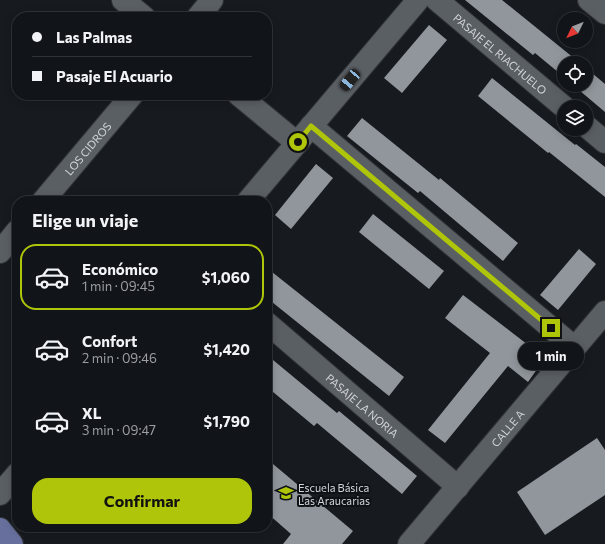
<!DOCTYPE html>
<html lang="es">
<head>
<meta charset="utf-8">
<style>
  :root { --surface:#111418; --page:#1e2125; --text:#f1f3f6; --muted:#9c9ea2; --line:#303337; --accent:#aec509 }
  body { margin:0; font-family:Commissioner,sans-serif; background:var(--page); color:var(--text); height:100vh; display:flex; flex-direction:column; font-size:15px; white-space:nowrap }
  * { box-sizing:border-box; margin:0 }
  p { font-size:13px; color:var(--muted) }
  .icon { flex:none; width:22px; height:22px; fill:none; stroke:currentColor; stroke-width:2; stroke-linecap:round; stroke-linejoin:round }
  .map { position:relative; flex:1; overflow:hidden }
  .sheet { position:absolute; left:12px; top:196px; width:260px; height:336px; display:flex; flex-direction:column; background:var(--surface); border-radius:16px; box-shadow:0 2px 10px #0003,0 0 0 1px var(--line) }
  .sheet>* { flex:none }
  .top-card { position:absolute; left:12px; top:12px; width:260px; height:88px; border-radius:16px; box-shadow:0 2px 10px #0003,0 0 0 1px var(--line); display:grid; align-content:center; height:88px; padding:0 20px; background:var(--surface) }
  .needle { width:26px; rotate:227deg }
  .tools { position:absolute; left:557px; top:12px; display:grid; gap:8px }
  .tools a { display:grid; place-items:center; width:36px; height:36px; border-radius:50%; background:var(--surface); box-shadow:0 2px 10px #0003,0 0 0 1px var(--line); font-size:20px }
  .end { position:absolute; width:18px; height:18px; margin:-9px; border:5px solid #aec509; background:#111; box-shadow:0 0 0 2px #111 }
  .from { border-radius:50% }
  .bubble { position:absolute; height:28px; border-radius:14px; background:var(--surface); box-shadow:0 2px 10px #0003,0 0 0 1px var(--line); font-size:13px; font-weight:700; line-height:28px; text-align:center }
  .car { position:absolute; width:12px; height:24px; margin:-12px -6px; border-radius:5px; box-shadow:0 0 3px 1px #0007; background:linear-gradient(#222 24%,#8ab4d8 0 40%,#222 0 76%,#8ab4d8 0 86%,#222 0) }
  .top-card b { display:flex; align-items:center; gap:14px; height:38px; font-size:15px }
  .top-card b+b { border-top:1px solid var(--line) }
  .top-card i { width:10px; height:10px; background:var(--text) }
  ul { padding:0; list-style:none }
  li { display:flex; align-items:center; gap:12px; height:66px; margin:0 8px 6px; padding:0 12px; border:2px solid transparent; border-radius:16px }
  li div { flex:1 }
  li b { display:block; font-size:15px }
  li em { font-style:normal; font-weight:700 }
  li.selected { border-color:var(--accent) }
  li>.icon { width:36px; height:36px; stroke-width:1.5 }
  h2 { padding:0 20px; font-size:18px; line-height:48px }
  .primary-button { display:flex; gap:8px; margin-top:auto; padding:8px 20px }
  .primary-button a { flex:1; height:46px; border-radius:16px; background:var(--accent); color:#111; font-size:16px; font-weight:700; line-height:46px; text-align:center }
  .map>svg:first-child { display:block }
</style>
</head>
<body>
<div class="map">
<svg width="605" height="544" viewBox="0 0 605 544">
  <rect width="100%" height="100%" fill="#171b20"/>
  <g fill="#90969b">
    <path d="M465,0H502L580,63H564V77L535,53L533,55Z"/>
    <path d="M429,25L447,40L402,93L384,78Z"/>
    <path d="M586,68L605,84V112L573,85H586Z"/>
    <path d="M492,78L575,145L576,144L605,167V197L549,152L548,153L478,96Z"/>
    <path d="M362,118L439,180L440,178L518,243L503,261L420,191L418,193L347,136Z"/>
    <path d="M316,164L333,178L291,229L275,215Z"/>
    <path d="M373,214L444,271L429,289L359,232Z"/>
    <path d="M579,249L596,264L558,310L540,295Z"/>
    <path d="M267,268L404,377L389,396L267,298Z"/>
    <path d="M463,295L545,358L528,382L508,366L445,443L428,430L490,353L445,318Z"/>
    <path d="M267,355L337,413L339,411L417,476L402,494L317,423L314,426L267,387Z"/>
    <path d="M597,438L605,450V495L545,535L517,492Z"/>
    <path d="M267,459L353,531L342,544H283L291,534L267,513Z"/>
  </g>
  <g fill="none" stroke-linecap="round" stroke-linejoin="round">
    <g stroke="#313437" stroke-width="24">
      <g id="minor">
        <path d="M123,0L144,17"/>
        <path id="s1" d="M437,0L564,107"/>
        <path d="M589,0L605,13"/>
        <path d="M198,17L212,0"/>
        <path d="M239,95L297,143"/>
        <path d="M311,126L575,348"/>
        <path d="M586,126L605,142"/>
        <path id="s2" d="M43,201L132,95"/>
        <path d="M248,201L418,0"/>
        <path d="M0,252L17,231"/>
        <path id="s3" d="M267,323L458,487"/>
        <path d="M0,494L17,474"/>
        <path id="s4" d="M409,544L605,312"/>
      </g>
    </g>
    <g stroke="#313437" stroke-width="24">
      <path id="major" d="M0,529L12,544"/>
    </g>
    <use href="#minor" stroke="#5a5f64" stroke-width="22"/>
    <use href="#major" stroke="#676f9c" stroke-width="22"/>
  </g>
  <g fill="none" stroke-linecap="round" stroke-linejoin="round">
    <path stroke="#aec509" stroke-width="5" d="M298,142L311,126L551,328"/>
  </g>
  <defs>
    <g id="school-bare" transform="scale(1.2)"><path d="M0-5L7-2L0 1L-7-2ZM-4 1L0 2.5L4 1V4Q0 6-4 4Z" fill="#aec509" stroke="#0e1217" stroke-width="2.5" paint-order="stroke"/></g>
  </defs>
  <g fill-rule="evenodd">
    <use href="#school-bare" x="286" y="493"/>
  </g>
  <g text-anchor="middle" dominant-baseline="central" stroke-width="4" stroke-linejoin="round" paint-order="stroke">
    <g font-size="11" fill="#d2d5d8" stroke="#0e1217">
      <text stroke="none"><textPath href="#s1" startOffset="83">PASAJE EL RIACHUELO</textPath></text>
      <text stroke="none"><textPath href="#s2" startOffset="69">LOS CIDROS</textPath></text>
      <text stroke="none"><textPath href="#s3" startOffset="126">PASAJE LA NORIA</textPath></text>
      <text stroke="none"><textPath href="#s4" startOffset="152">CALLE A</textPath></text>
    </g>
    <g font-size="11" fill="#d2d5d8" stroke="#0e1217" text-anchor="start">
      <text x="298" y="487">Escuela Básica<tspan x="298" dy="13">Las Araucarias</tspan></text>
    </g>
  </g>
</svg>
<div class="tools">
<a><svg class="needle" viewBox="-14 -14 28 28"><path d="M0-13l5 13h-10z" fill="#e53935"/><path d="M0 13l5-13h-10z" fill="#9c9ea2"/></svg></a>
<a><svg class="icon" aria-label="locate" viewBox="0 0 24 24"><circle cx="12" cy="12" r="6"/><path d="M12 2v4M12 18v4M2 12h4M18 12h4"/></svg></a>
<a><svg class="icon" aria-label="layers" viewBox="0 0 24 24"><path d="M12 4l9 5-9 5-9-5zM3 14l9 5 9-5"/></svg></a>
</div>
<i class="end from" style="left:298px;top:142px"></i>
<i class="end" style="left:551px;top:328px"></i>
<div class="bubble" style="left:518px;top:342px;width:66px">1 min</div>
<i class="car" style="left:350px;top:80px;rotate:220deg"></i>
<div class="top-card">
<b><i class="from"></i>Las Palmas</b>
<b><i></i>Pasaje El Acuario</b>
</div>
<section class="sheet">
<h2>Elige un viaje</h2>
<ul>
<li class="selected"><svg class="icon" aria-label="car" viewBox="0 0 24 24"><path d="M5 17H2v-5l4-1 3-4h7l3 4 3 1v5h-3M9 17h6M6 11h13"/><circle cx="7" cy="17" r="2"/><circle cx="17" cy="17" r="2"/></svg><div><b>Económico</b><p>1 min · 09:45</p></div><em>$1,060</em></li>
<li><svg class="icon" aria-label="car" viewBox="0 0 24 24"><path d="M5 17H2v-5l4-1 3-4h7l3 4 3 1v5h-3M9 17h6M6 11h13"/><circle cx="7" cy="17" r="2"/><circle cx="17" cy="17" r="2"/></svg><div><b>Confort</b><p>2 min · 09:46</p></div><em>$1,420</em></li>
<li><svg class="icon" aria-label="car" viewBox="0 0 24 24"><path d="M5 17H2v-5l4-1 3-4h7l3 4 3 1v5h-3M9 17h6M6 11h13"/><circle cx="7" cy="17" r="2"/><circle cx="17" cy="17" r="2"/></svg><div><b>XL</b><p>3 min · 09:47</p></div><em>$1,790</em></li>
</ul>
<div class="primary-button"><a>Confirmar</a></div>
</section>
</div>
</body>
</html>
